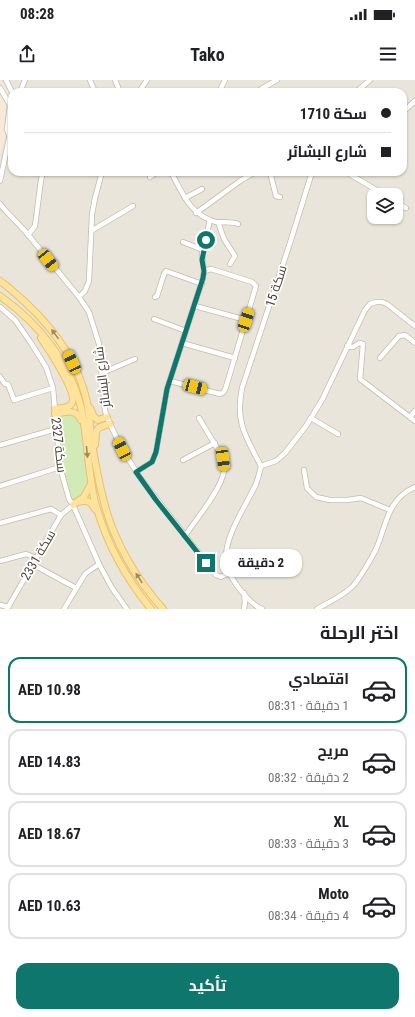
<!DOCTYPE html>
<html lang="ar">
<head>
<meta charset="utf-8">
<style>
  :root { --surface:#fff; --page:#f2f2f2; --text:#202124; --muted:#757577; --line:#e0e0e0; --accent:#0f766e }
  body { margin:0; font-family:"Roboto Condensed",Cairo,sans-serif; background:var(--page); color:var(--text); direction:rtl; height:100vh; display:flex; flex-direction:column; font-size:15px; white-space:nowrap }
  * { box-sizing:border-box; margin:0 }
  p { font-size:13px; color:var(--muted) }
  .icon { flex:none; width:22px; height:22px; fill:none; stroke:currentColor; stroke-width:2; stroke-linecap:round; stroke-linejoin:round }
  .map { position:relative; height:529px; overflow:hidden; direction:ltr }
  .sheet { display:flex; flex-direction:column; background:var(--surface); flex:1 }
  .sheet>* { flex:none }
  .banner { position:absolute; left:8px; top:8px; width:399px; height:88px; border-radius:12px; box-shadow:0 1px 3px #0004; direction:rtl; display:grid; align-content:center; height:88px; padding:0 16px; background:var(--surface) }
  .fabs { position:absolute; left:367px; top:108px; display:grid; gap:8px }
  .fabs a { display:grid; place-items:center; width:36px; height:36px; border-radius:8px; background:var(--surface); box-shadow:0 1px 3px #0004; font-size:20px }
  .end { position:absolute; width:18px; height:18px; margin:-9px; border:5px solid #0f766e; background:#fff; box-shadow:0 0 0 2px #fff }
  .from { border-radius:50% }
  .bubble { position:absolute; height:28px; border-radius:12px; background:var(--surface); box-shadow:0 1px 3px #0004; font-size:13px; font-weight:700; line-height:28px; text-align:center; direction:rtl }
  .car { position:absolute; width:12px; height:24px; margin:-12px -6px; border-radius:5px; box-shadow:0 0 3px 1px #0007; background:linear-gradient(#f5c518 24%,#345 0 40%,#f5c518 0 76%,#345 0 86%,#f5c518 0) }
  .banner b { display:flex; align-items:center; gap:14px; height:38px; font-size:15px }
  .banner b+b { border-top:1px solid var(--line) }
  .banner i { width:10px; height:10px; background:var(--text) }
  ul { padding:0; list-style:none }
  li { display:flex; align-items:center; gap:12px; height:66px; margin:0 8px 6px; padding:0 8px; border:2px solid var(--line); border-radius:12px }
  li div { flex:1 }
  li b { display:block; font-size:15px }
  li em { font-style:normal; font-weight:700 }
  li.selected { border-color:var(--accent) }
  li>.icon { width:36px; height:36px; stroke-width:1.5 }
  h2 { padding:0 16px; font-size:18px; line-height:48px }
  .action { display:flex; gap:8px; margin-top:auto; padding:8px 16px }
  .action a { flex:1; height:46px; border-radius:12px; background:var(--accent); color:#fff; font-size:16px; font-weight:700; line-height:46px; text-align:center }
  .status { display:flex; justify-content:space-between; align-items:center; height:28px; padding:0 20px; background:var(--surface); direction:ltr }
  .status svg { height:11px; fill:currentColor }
  header { display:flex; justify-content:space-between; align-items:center; height:52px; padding:0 16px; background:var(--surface); font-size:18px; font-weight:700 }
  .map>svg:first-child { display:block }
</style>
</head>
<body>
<div class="status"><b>08:28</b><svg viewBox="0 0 49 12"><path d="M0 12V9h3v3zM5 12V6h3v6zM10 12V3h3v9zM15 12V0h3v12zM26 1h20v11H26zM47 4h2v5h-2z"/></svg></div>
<header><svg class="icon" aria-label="menu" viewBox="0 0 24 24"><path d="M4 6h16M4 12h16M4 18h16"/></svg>Tako<svg class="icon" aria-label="share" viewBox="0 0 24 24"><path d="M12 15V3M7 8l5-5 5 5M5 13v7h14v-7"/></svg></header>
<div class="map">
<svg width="415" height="529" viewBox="0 0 415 529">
  <rect width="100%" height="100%" fill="#f6f3ec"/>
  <path fill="#eae5da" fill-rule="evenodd" d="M0,0H415V529H0ZM12,12H403V92H12ZM374,115H396V137H374Z"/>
  <path fill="#f7ead8" d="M0,0L7,11L11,26L9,42L0,76Z"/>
  <path fill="#d2eab5" d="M69,332L81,341L89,408L73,424C58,403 58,360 55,335Z"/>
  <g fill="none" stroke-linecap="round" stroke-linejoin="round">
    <g stroke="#c2bbae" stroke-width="6">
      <g id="minor">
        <path d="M6,0L12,12"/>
        <path d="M90,0L95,12"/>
        <path d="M115,0L120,12"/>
        <path d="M0,8L10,25L7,49L9,55"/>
        <path d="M20,12L25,0"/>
        <path d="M139,12L147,0"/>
        <path d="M219,12L225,0"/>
        <path d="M256,12L277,0"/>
        <path d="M356,12L370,0"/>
        <path d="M403,32L415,21"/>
        <path d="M171,92C183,114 190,135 216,142C224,143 231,141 238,144"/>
        <path d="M270,92L276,116L280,117"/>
        <path d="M346,92L385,115"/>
        <path d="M150,97L157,92"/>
        <path d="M0,101L12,44"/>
        <path d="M185,118L202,109"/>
        <path d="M396,122L406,128"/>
        <path d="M0,124L5,130L25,151L79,217L89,232L99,264L105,331L110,344L122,369L141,399L216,495L221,497L229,493"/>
        <path d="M196,133L240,101L255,92"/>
        <path d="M218,142L224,159L235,176L230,184"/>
        <path d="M91,151L133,126"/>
        <path d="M28,155L35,146L41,100L43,92"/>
        <path d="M183,162L203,170"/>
        <path d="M79,217L85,211L89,201L92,134L95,118L102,92"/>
        <path d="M155,217L157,216L164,194L166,191L202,204"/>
        <path d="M195,226L246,240"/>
        <path d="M0,227L15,240L31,263L46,287L53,308L60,387L69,419L73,425L99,484L112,508L127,529"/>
        <path d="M154,239L186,251"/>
        <path d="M182,263L235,278"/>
        <path d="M347,266L353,267L359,263L363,264L360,299L415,341"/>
        <path d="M380,278L399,256L405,255L415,263"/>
        <path d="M102,293L135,279"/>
        <path d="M0,297L5,304H8L14,320L53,308"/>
        <path d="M170,301L220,314L224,312L226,307L256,206L252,202L211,189L204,191"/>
        <path d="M410,337L415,331"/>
        <path d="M311,338L338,354"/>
        <path d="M0,365L56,349"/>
        <path d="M183,380L215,363"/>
        <path d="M261,386C246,357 235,343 242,308L290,163L312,92"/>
        <path d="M261,386L276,381L285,373L306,346L322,320L365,230L370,224L376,222H382L387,224L415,246"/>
        <path d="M261,386C260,392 258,398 256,404C246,426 224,456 226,481C227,492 234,502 241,511C247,517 253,526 262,529"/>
        <path d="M304,390L307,408L316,417L330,420H347L361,418L390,430"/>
        <path d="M136,392L152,382L156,372L167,309L203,198L204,191L202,175L210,140"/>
        <path d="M0,406L60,387"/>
        <path d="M0,443L51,429L61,435"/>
        <path d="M185,456C196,439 221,410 224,391C225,385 223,379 220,373L199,338"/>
        <path d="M0,481L26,474L36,478"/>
        <path d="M32,484L76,508"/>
        <path d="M0,525L8,527"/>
        <path d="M7,529L61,435L73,425"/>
        <path d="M64,529L85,494L99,484"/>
        <path d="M244,529L245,522L244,513"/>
        <path d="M317,529C329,522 343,516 353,506C360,498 373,476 377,467C387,442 388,419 415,407"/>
      </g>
    </g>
    <g stroke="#e6c16a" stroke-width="8">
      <g id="major">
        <path d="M0,201C9,207 17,215 26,223C55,250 78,281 87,322C89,333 90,344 91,355C94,379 99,403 105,426C115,463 137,500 163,529"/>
        <path d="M0,216C39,243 72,285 82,332C88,362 88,393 95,422C106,463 125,497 151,529"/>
        <path d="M41,258C48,268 78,313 72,323C69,329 60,328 55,329"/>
        <path d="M90,328L94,337L98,340L107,337"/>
        <path d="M55,334C65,332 76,328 81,340"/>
        <path d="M95,365C97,349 93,348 110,344"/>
        <path d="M77,422C87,420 90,420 95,429"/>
        <path d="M73,425L84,417L91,404"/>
      </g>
    </g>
    <use href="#minor" stroke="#fff" stroke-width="4.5"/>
    <use href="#major" stroke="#ffe39c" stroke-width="6"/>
  </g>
  <defs><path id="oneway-solid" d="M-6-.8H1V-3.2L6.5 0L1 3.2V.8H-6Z"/></defs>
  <g fill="#9c8c66">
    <use href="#oneway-solid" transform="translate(55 254) rotate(-126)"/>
    <use href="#oneway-solid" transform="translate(87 372) rotate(84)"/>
    <use href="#oneway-solid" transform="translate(139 498) rotate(-123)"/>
  </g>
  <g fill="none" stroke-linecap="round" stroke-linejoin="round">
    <path stroke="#0f766e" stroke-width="5" d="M206,160L202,180L204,191L203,198L167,309L156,372L152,382L136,392L156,420L206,483"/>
  </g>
  <g text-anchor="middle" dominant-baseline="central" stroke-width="3.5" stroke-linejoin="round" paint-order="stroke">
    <g font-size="13" fill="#4b4439" stroke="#fff">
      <text transform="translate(276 206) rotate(-72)">سكة 15</text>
      <text transform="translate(102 297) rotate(-97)">شارع البشائر</text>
      <text transform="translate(59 365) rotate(83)">سكة 2327</text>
      <text transform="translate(38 475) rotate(-60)">سكة 2331</text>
    </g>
  </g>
</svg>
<div class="fabs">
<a><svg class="icon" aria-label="layers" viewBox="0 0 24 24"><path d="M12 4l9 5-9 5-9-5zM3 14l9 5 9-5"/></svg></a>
</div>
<i class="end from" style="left:206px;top:160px"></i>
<i class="end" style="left:206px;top:483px"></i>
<div class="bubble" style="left:220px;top:469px;width:82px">2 دقيقة</div>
<i class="car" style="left:48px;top:180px;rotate:142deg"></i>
<i class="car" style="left:246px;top:240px;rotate:18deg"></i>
<i class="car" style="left:72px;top:282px;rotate:335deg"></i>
<i class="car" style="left:195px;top:307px;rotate:105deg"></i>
<i class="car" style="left:122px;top:369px;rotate:334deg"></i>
<i class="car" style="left:223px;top:379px;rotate:172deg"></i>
<div class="banner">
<b><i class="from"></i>سكة 1710</b>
<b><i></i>شارع البشائر</b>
</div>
</div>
<section class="sheet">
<h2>اختر الرحلة</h2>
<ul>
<li class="selected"><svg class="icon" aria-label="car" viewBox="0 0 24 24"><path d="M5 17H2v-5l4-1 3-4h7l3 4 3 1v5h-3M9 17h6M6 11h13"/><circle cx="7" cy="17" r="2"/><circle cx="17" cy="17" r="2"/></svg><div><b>اقتصادي</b><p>1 دقيقة · 08:31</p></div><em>AED 10.98</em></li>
<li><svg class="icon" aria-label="car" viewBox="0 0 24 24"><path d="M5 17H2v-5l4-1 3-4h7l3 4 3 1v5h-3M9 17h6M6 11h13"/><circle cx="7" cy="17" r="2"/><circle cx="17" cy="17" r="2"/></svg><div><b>مريح</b><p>2 دقيقة · 08:32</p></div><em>AED 14.83</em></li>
<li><svg class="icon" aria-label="car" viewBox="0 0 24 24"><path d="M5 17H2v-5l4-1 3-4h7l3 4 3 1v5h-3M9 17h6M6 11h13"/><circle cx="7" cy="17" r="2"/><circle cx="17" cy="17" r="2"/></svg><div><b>XL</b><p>3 دقيقة · 08:33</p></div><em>AED 18.67</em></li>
<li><svg class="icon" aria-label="car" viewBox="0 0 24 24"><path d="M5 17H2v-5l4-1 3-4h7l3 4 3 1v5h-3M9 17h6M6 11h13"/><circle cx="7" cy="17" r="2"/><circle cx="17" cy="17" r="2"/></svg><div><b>Moto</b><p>4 دقيقة · 08:34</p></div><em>AED 10.63</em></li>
</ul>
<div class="action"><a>تأكيد</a></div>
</section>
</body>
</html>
